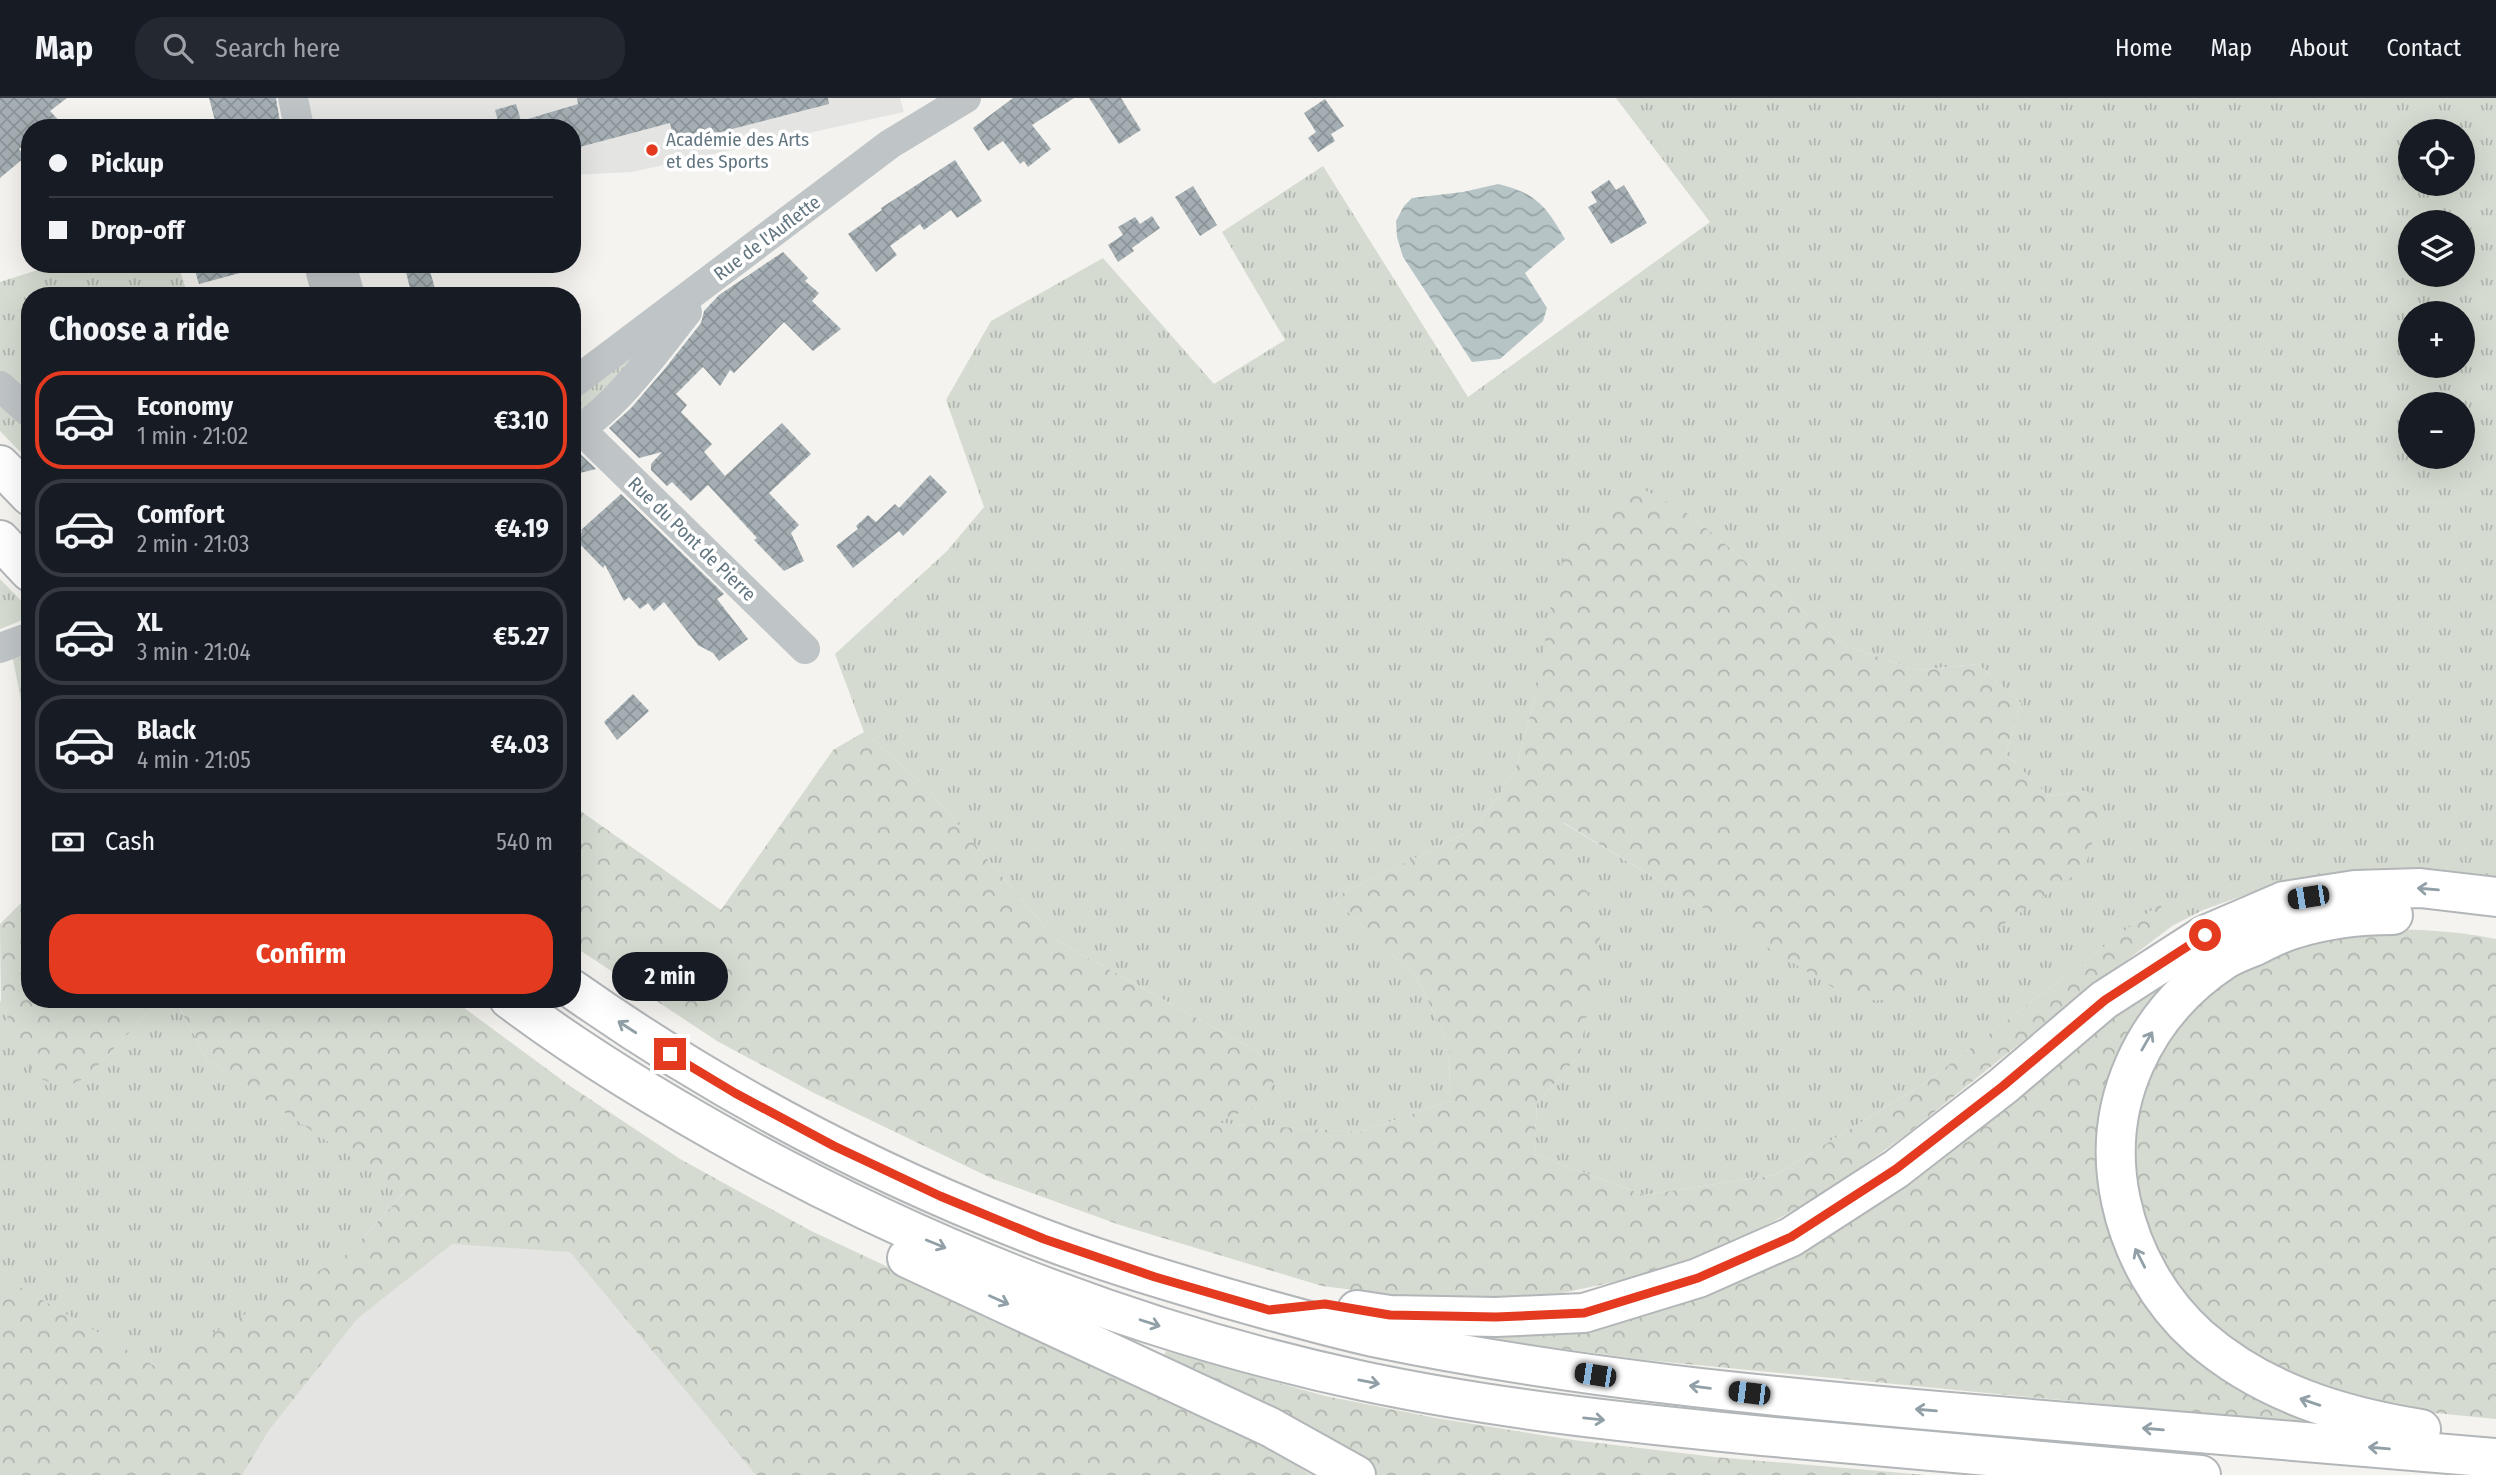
<!DOCTYPE html>
<html lang="en">
<head>
<meta charset="utf-8">
<style>
  :root { --surface:#171b24; --page:#242831; --text:#f1f3f6; --muted:#9ea1a6; --line:#363941; --accent:#e33a20 }
  body { margin:0; font-family:"Fira Sans Condensed",sans-serif; background:var(--page); color:var(--text); height:100vh; display:flex; flex-direction:column; font-size:26px; white-space:nowrap }
  * { box-sizing:border-box; margin:0 }
  p { font-size:23px; color:var(--muted) }
  .icon { flex:none; width:38px; height:38px; fill:none; stroke:currentColor; stroke-width:2; stroke-linecap:round; stroke-linejoin:round }
  .map { position:relative; flex:1; overflow:hidden }
  .panel { position:absolute; left:21px; top:189px; width:560px; height:721px; display:flex; flex-direction:column; background:var(--surface); border-radius:28px; box-shadow:0 7px 28px #0002 }
  .panel>* { flex:none }
  .guide { position:absolute; left:21px; top:21px; width:560px; height:154px; border-radius:28px; box-shadow:0 7px 28px #0002; display:grid; align-content:center; height:154px; padding:0 28px; background:var(--surface) }
  .fabs { position:absolute; left:2398px; top:21px; display:grid; gap:14px }
  .fabs a { display:grid; place-items:center; width:77px; height:77px; border-radius:50%; background:var(--surface); box-shadow:0 7px 28px #0002; font-size:35px }
  .end { position:absolute; width:32px; height:32px; margin:-16px; border:9px solid #e33a20; background:#fff; box-shadow:0 0 0 4px #fff }
  .from { border-radius:50% }
  .bubble { position:absolute; height:49px; border-radius:24px; background:var(--surface); box-shadow:0 7px 28px #0002; font-size:23px; font-weight:700; line-height:49px; text-align:center }
  .car { position:absolute; width:21px; height:42px; margin:-21px -10px; border-radius:9px; box-shadow:0 0 5px 2px #0007; background:linear-gradient(#222 24%,#8ab4d8 0 40%,#222 0 76%,#8ab4d8 0 86%,#222 0) }
  .guide b { display:flex; align-items:center; gap:24px; height:66px; font-size:26px }
  .guide b+b { border-top:2px solid var(--line) }
  .guide i { width:18px; height:18px; background:var(--text) }
  ul { padding:0; list-style:none }
  li { display:flex; align-items:center; gap:21px; height:98px; margin:0 14px 10px; padding:0 14px; border:4px solid var(--line); border-radius:28px }
  li div { flex:1 }
  li b { display:block; font-size:26px }
  li em { font-style:normal; font-weight:700 }
  li.selected { border-color:var(--accent) }
  li>.icon { width:63px; height:63px; stroke-width:1.5 }
  h2 { padding:0 28px; font-size:32px; line-height:84px }
  .pay { display:flex; align-items:center; gap:18px; height:77px; padding:0 28px; font-size:26px }
  .pay p { margin-inline-start:auto }
  .action { display:flex; gap:14px; margin-top:auto; padding:14px 28px }
  .action a { flex:1; height:80px; border-radius:28px; background:var(--accent); color:#fff; font-size:28px; font-weight:700; line-height:80px; text-align:center }
  header { display:flex; align-items:center; gap:42px; box-sizing:border-box; height:98px; padding:0 35px; background:var(--surface); border-bottom:2px solid var(--line) }
  header strong { font-size:33px }
  nav { display:flex; gap:38px; margin-inline-start:auto; font-size:24px }
  .search { width:490px; height:63px; background:var(--page); display:flex; align-items:center; gap:18px; box-sizing:border-box; padding:0 24px; border-radius:28px; color:var(--muted); font-size:26px }
  .map>svg:first-child { display:block }
</style>
</head>
<body>
<header>
<strong>Map</strong>
<div class="search"><svg class="icon" aria-label="search" viewBox="0 0 24 24"><circle cx="10" cy="10" r="6"/><path d="M15 15l6 6"/></svg>Search here</div>
<nav><a>Home</a><a>Map</a><a>About</a><a>Contact</a></nav>
</header>
<div class="map">
<svg width="2496" height="1377" viewBox="0 0 2496 1377">
  <defs>
    <pattern id="grass-tufts" width="24" height="20" patternUnits="userSpaceOnUse" patternTransform="scale(1.75)"><rect width="24" height="20" fill="#d5dbd0"/><path d="M3 7l-1-3M5 7V3M7 7l1-3M15 17l-1-3M17 17v-4M19 17l1-3" fill="none" stroke="#b0b6ae"/></pattern>
    <pattern id="forest-crowns" width="20" height="18" patternUnits="userSpaceOnUse" patternTransform="scale(1.75)"><rect width="20" height="18" fill="#d5dbd0"/><path d="M2 6a3 3 0 1 1 6 0M12 15a3 3 0 1 1 6 0" fill="none" stroke="#b0b6ae"/></pattern>
    <pattern id="water-waves" width="16" height="10" patternUnits="userSpaceOnUse" patternTransform="scale(1.75)"><rect width="16" height="10" fill="#b6c4c6"/><path d="M0 5q4-4 8 0t8 0" fill="none" stroke="#97a4a6"/></pattern>
    <pattern id="building-cross-hatch" width="8" height="8" patternUnits="userSpaceOnUse" patternTransform="scale(1.75)"><rect width="8" height="8" fill="#a5afb3"/><path d="M0 0l8 8M0 8l8-8" fill="none" stroke="#8a9397"/></pattern>
  </defs>
  <rect width="100%" height="100%" fill="#f4f3ef"/>
  <g fill="#e4e5e3">
    <path d="M293,0H900L904,14L632,74L572,77V30H299Z"/>
    <path d="M570,988L680,1061L811,1133L1277,1354L1314,1377H0V1168Z"/>
  </g>
  <g fill="url(#grass-tufts)" fill-rule="evenodd">
    <path d="M1616,0H2496V778L2426,770L2361,772L2284,783L2203,812L2172,828L2159,807L1925,985L1775,1077L1644,1097L1534,1056L1537,1005L1580,956L1562,724L1852,900L2087,693L2048,698L2006,656L2021,605L1978,566L1917,572L1843,547L1692,418L1537,592L1515,673L1476,730L1333,800L1418,881L1449,948L1450,1003L1360,1034L1216,1025L1277,975L1258,954L1056,842L927,690L864,634L835,556L947,453L984,409L946,302L991,223L1103,160L1214,286L1285,242L1222,134L1323,68L1468,299L1710,124ZM2410,33H2462V86H2410ZM2410,124H2462V177H2410ZM2410,215H2462V268H2410ZM2410,306H2462V359H2410Z"/>
    <path d="M56,166H178L188,198H30V364L0,333V184Z"/>
    <path d="M660,235L572,325V297Z"/>
    <path d="M0,481L30,512V519L0,531Z"/>
    <path d="M161,901H175L207,962L404,1094L349,1155L156,1269L0,1177V902L34,978L87,979Z"/>
  </g>
  <g fill="url(#forest-crowns)">
    <path d="M1643,391L1692,418L1843,547L1917,572L1978,566L2021,605L2006,656L2048,698L2087,693L2103,708L2085,770L1891,903L1852,901L1563,724L1601,834L1580,956L1537,1005L1534,1056L1644,1097L1775,1077L1925,985L2160,806L2172,828L2077,900L1903,1039L1823,1096L1736,1144L1661,1174L1562,1195L1489,1201L1417,1200L1322,1188L1120,1127L993,1081L814,995L717,943L572,847V707L721,812L833,652L864,634L927,690L1056,842L1258,954L1278,975L1264,1004L1217,1025L1360,1034L1450,1003L1449,948L1418,881L1333,800L1476,730L1515,673L1537,592L1555,482L1574,436Z"/>
    <path d="M30,555V650L13,561Z"/>
    <path d="M30,796V901H161L87,979L64,990L34,978L1,905L0,826Z"/>
    <path d="M2356,831C2403,831 2449,831 2496,841V1321L2384,1310L2292,1280L2199,1219L2152,1157L2127,1049L2156,946L2242,864Z"/>
    <path d="M2227,834L2144,918L2119,1152L2341,1329L1645,1262L1492,1241L1496,1231L1661,1204Z"/>
    <path d="M175,901H452L570,988L680,1061L811,1133L1177,1304L1277,1354L1310,1377H756L570,1154L452,1146L357,1221L269,1332L242,1377H0V1177L156,1269L349,1155L404,1095L207,962Z"/>
    <path d="M1166,1253L1325,1298L1436,1320L1573,1342L1715,1359L1926,1377H1377L1321,1342L1162,1261Z"/>
  </g>
  <path fill="url(#water-waves)" d="M1498,86C1536,95 1546,108 1565,141L1525,175L1547,210L1543,223L1500,261L1472,264L1403,159L1397,139L1396,123L1404,108L1412,100L1463,94Z"/>
  <g fill="url(#building-cross-hatch)">
    <path d="M0,0H67L50,13L66,30H30V41L19,51L25,59L0,80Z"/>
    <path d="M209,0H276L281,30H217Z"/>
    <path d="M577,0H828L829,6L713,36L714,39L676,49L670,25L572,51V30H500L495,12L516,6L521,23L578,6Z"/>
    <path d="M1013,0H1074L1032,27L1051,51L1028,69L1024,63L1020,66L1003,43L988,53L973,30Z"/>
    <path d="M1089,0H1121L1141,32L1119,46Z"/>
    <path d="M1325,1L1344,28L1331,36L1335,43L1318,54L1308,40L1316,34L1304,15Z"/>
    <path d="M955,62L982,103L957,120L951,112L924,132L920,126L890,148L897,157L876,174L848,136L882,112L881,110Z"/>
    <path d="M1609,82L1616,92L1624,87L1647,125L1611,146L1588,109L1597,104L1591,94Z"/>
    <path d="M1193,88L1217,127L1200,138L1175,99Z"/>
    <path d="M1152,118L1160,130L1132,150L1134,153L1118,164L1108,147L1123,137L1118,129L1135,119L1140,126Z"/>
    <path d="M783,154L808,180L805,183L819,195L812,203L841,231L813,253L784,224L734,275L730,272L720,288L703,269L676,296L687,307L681,314L712,346L704,354L725,378L782,325L811,356L769,395L799,427L791,435L804,463L784,473L754,442L757,440L708,387L691,403L672,384L667,388L651,372V366L662,354L639,360L609,330L631,310L663,273L701,225L704,213L719,197Z"/>
    <path d="M193,166H250L251,172L199,186Z"/>
    <path d="M404,166H428L437,198H412Z"/>
    <path d="M572,351H575L596,371L572,377Z"/>
    <path d="M930,377L947,394L903,438L899,433L853,470L836,448L858,431L856,428L868,417L876,424L895,406L899,410Z"/>
    <path d="M621,396L724,496L717,501L748,541L719,563L713,555L698,547L664,504L654,513L648,505L640,511L629,499L624,503L605,467L603,470L575,441L582,434L581,432Z"/>
    <path d="M633,596L649,613L617,642L604,624Z"/>
  </g>
  <g fill="none" stroke-linecap="round" stroke-linejoin="round">
    <g stroke="#b2b6b8" stroke-width="42">
      <g id="highway">
        <path d="M0,367L30,398"/>
        <path d="M0,442L30,474"/>
        <path d="M2393,817C2360,817 2326,821 2294,831C2280,835 2267,842 2255,848C2245,852 2234,856 2226,861C2144,914 2100,1006 2121,1103C2132,1155 2159,1203 2199,1239C2262,1294 2340,1318 2421,1331"/>
        <path d="M572,891C717,993 878,1078 1044,1141C1104,1164 1165,1182 1226,1200C1275,1214 1324,1228 1373,1239C1570,1280 1772,1299 1973,1316C2147,1331 2322,1345 2496,1360"/>
        <path d="M509,901C586,959 668,1008 752,1054C944,1158 1149,1237 1363,1283C1495,1311 1629,1325 1763,1338C1909,1352 2055,1365 2201,1377"/>
        <path d="M907,1160L1270,1329L1356,1377"/>
        <path d="M1357,1212L1390,1217L1496,1219L1584,1215L1698,1180L1791,1139L1896,1071L2003,988L2104,902L2205,837L2284,803L2355,792L2420,790L2496,799"/>
      </g>
    </g>
    <g stroke="#bfc4c6" stroke-width="30">
      <path d="M293,0L299,30"/>
      <path d="M319,166L327,198"/>
      <path d="M341,166L350,198"/>
      <path d="M572,286L890,46L966,0"/>
      <path d="M0,288L30,315"/>
      <path d="M580,331L805,551"/>
      <path d="M572,334C609,319 661,247 687,214"/>
      <path d="M0,550L30,539"/>
    </g>
    <use href="#highway" stroke="#fff" stroke-width="38"/>
  </g>
  <defs><path id="oneway-shaft" d="M-6 0H5M1.5-3L5.5 0L1.5 3" fill="none" stroke-width="1.6" stroke-linecap="round" stroke-linejoin="round" transform="scale(1.75)"/></defs>
  <g stroke="#919fa7">
    <use href="#oneway-shaft" transform="translate(2428 791) rotate(-175)"/>
    <use href="#oneway-shaft" transform="translate(627 929) rotate(-147)"/>
    <use href="#oneway-shaft" transform="translate(2147 943) rotate(-60)"/>
    <use href="#oneway-shaft" transform="translate(936 1146) rotate(22)"/>
    <use href="#oneway-shaft" transform="translate(2140 1160) rotate(-117)"/>
    <use href="#oneway-shaft" transform="translate(999 1202) rotate(24)"/>
    <use href="#oneway-shaft" transform="translate(1150 1225) rotate(18)"/>
    <use href="#oneway-shaft" transform="translate(1369 1284) rotate(11)"/>
    <use href="#oneway-shaft" transform="translate(1700 1289) rotate(-173)"/>
    <use href="#oneway-shaft" transform="translate(2310 1304) rotate(-161)"/>
    <use href="#oneway-shaft" transform="translate(1926 1312) rotate(-175)"/>
    <use href="#oneway-shaft" transform="translate(1594 1321) rotate(6)"/>
    <use href="#oneway-shaft" transform="translate(2153 1331) rotate(-175)"/>
    <use href="#oneway-shaft" transform="translate(2379 1350) rotate(-175)"/>
  </g>
  <g fill="none" stroke-linecap="round" stroke-linejoin="round">
    <path stroke="#e33a20" stroke-width="9" d="M670,956L735,995L834,1048L940,1098L1044,1141L1155,1179L1269,1212L1325,1206L1390,1217L1496,1219L1584,1215L1698,1180L1791,1139L1896,1071L2003,988L2105,902L2205,837"/>
  </g>
  <circle fill="#e33a20" stroke="#fff" stroke-width="2.5" cx="652" cy="52" r="7"/>
  <g text-anchor="middle" dominant-baseline="central" stroke-width="7" stroke-linejoin="round" paint-order="stroke">
    <g font-size="19" fill="#627681" stroke="#fff" text-anchor="start">
      <text x="666" y="41">Académie des Arts<tspan x="666" dy="22">et des Sports</tspan></text>
    </g>
    <g font-size="19" fill="#627681" stroke="#fff">
      <text transform="translate(767 140) rotate(-37)">Rue de l'Auflette</text>
      <text transform="translate(692 441) rotate(44)">Rue du Pont de Pierre</text>
    </g>
  </g>
</svg>
<div class="fabs">
<a><svg class="icon" aria-label="locate" viewBox="0 0 24 24"><circle cx="12" cy="12" r="6"/><path d="M12 2v4M12 18v4M2 12h4M18 12h4"/></svg></a>
<a><svg class="icon" aria-label="layers" viewBox="0 0 24 24"><path d="M12 4l9 5-9 5-9-5zM3 14l9 5 9-5"/></svg></a>
<a>+</a>
<a>−</a>
</div>
<i class="end from" style="left:2205px;top:837px"></i>
<i class="end" style="left:670px;top:956px"></i>
<div class="bubble" style="left:612px;top:854px;width:116px">2 min</div>
<i class="car" style="left:2308px;top:799px;rotate:261deg"></i>
<i class="car" style="left:1595px;top:1277px;rotate:279deg"></i>
<i class="car" style="left:1749px;top:1295px;rotate:277deg"></i>
<div class="guide">
<b><i class="from"></i>Pickup</b>
<b><i></i>Drop-off</b>
</div>
<section class="panel">
<h2>Choose a ride</h2>
<ul>
<li class="selected"><svg class="icon" aria-label="car" viewBox="0 0 24 24"><path d="M5 17H2v-5l4-1 3-4h7l3 4 3 1v5h-3M9 17h6M6 11h13"/><circle cx="7" cy="17" r="2"/><circle cx="17" cy="17" r="2"/></svg><div><b>Economy</b><p>1 min · 21:02</p></div><em>€3.10</em></li>
<li><svg class="icon" aria-label="car" viewBox="0 0 24 24"><path d="M5 17H2v-5l4-1 3-4h7l3 4 3 1v5h-3M9 17h6M6 11h13"/><circle cx="7" cy="17" r="2"/><circle cx="17" cy="17" r="2"/></svg><div><b>Comfort</b><p>2 min · 21:03</p></div><em>€4.19</em></li>
<li><svg class="icon" aria-label="car" viewBox="0 0 24 24"><path d="M5 17H2v-5l4-1 3-4h7l3 4 3 1v5h-3M9 17h6M6 11h13"/><circle cx="7" cy="17" r="2"/><circle cx="17" cy="17" r="2"/></svg><div><b>XL</b><p>3 min · 21:04</p></div><em>€5.27</em></li>
<li><svg class="icon" aria-label="car" viewBox="0 0 24 24"><path d="M5 17H2v-5l4-1 3-4h7l3 4 3 1v5h-3M9 17h6M6 11h13"/><circle cx="7" cy="17" r="2"/><circle cx="17" cy="17" r="2"/></svg><div><b>Black</b><p>4 min · 21:05</p></div><em>€4.03</em></li>
</ul>
<div class="pay"><svg class="icon" aria-label="cash" viewBox="0 0 24 24"><path d="M3 7h18v10H3z"/><circle cx="12" cy="12" r="2"/></svg>Cash<p>540 m</p></div>
<div class="action"><a>Confirm</a></div>
</section>
</div>
</body>
</html>
